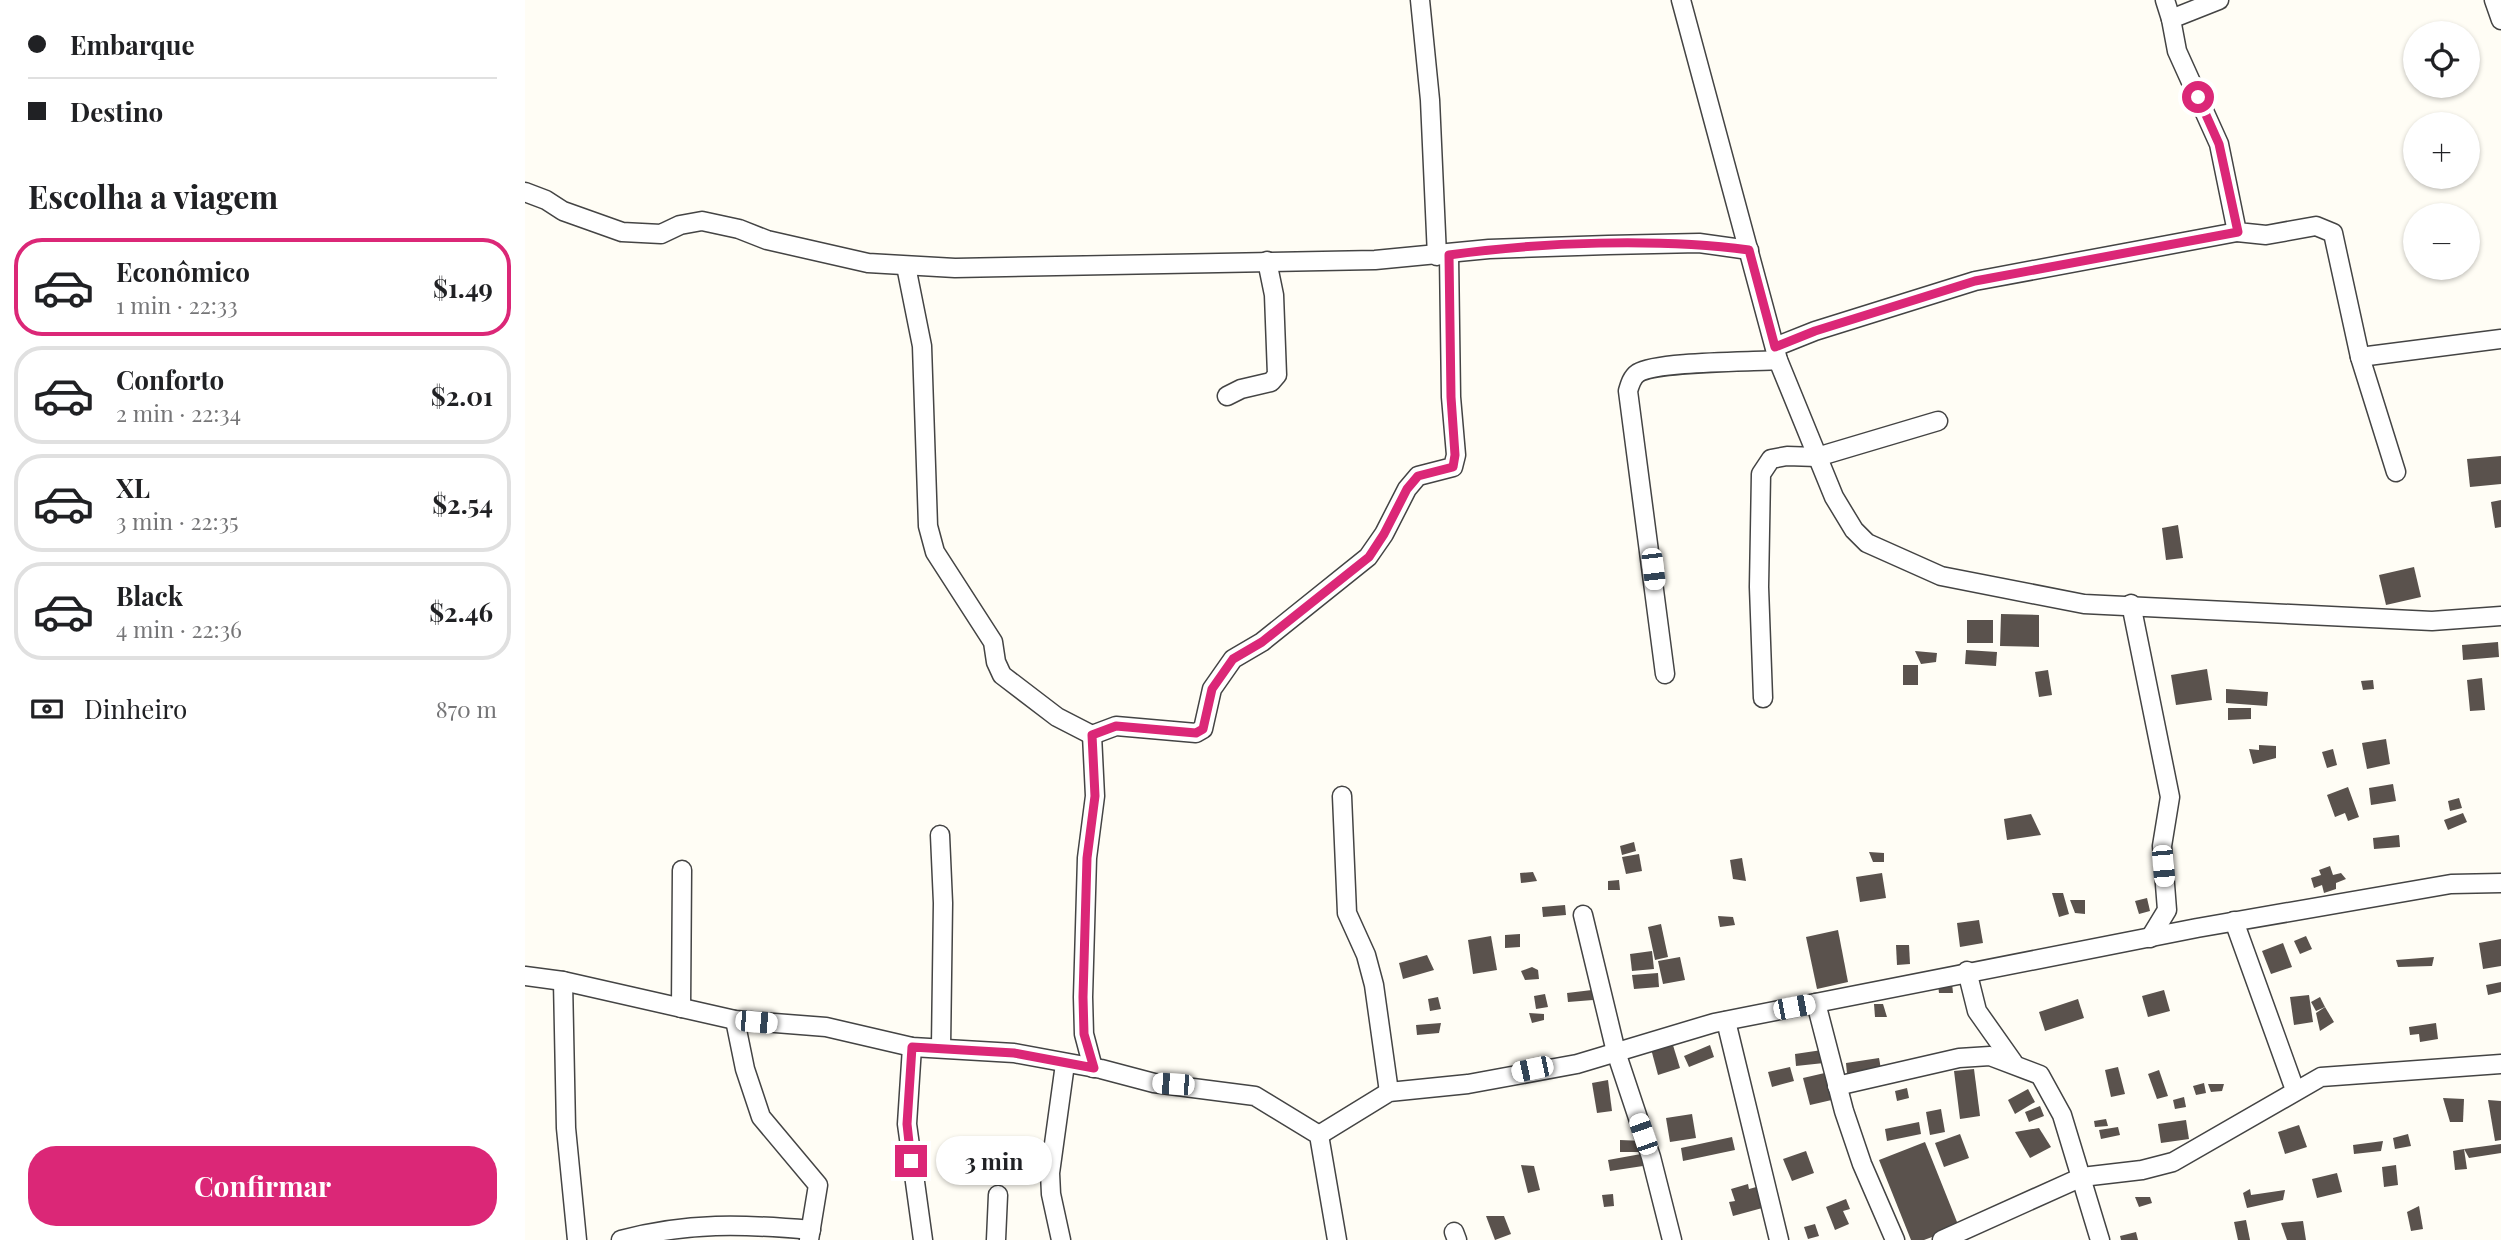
<!DOCTYPE html>
<html lang="pt">
<head>
<meta charset="utf-8">
<style>
  :root { --surface:#fff; --page:#f6f6f6; --text:#202124; --muted:#757577; --line:#e0e0e0; --accent:#db2777 }
  body { margin:0; font-family:"Playfair Display",serif; background:var(--page); color:var(--text); height:100vh; display:flex; flex-direction:column; font-size:26px; white-space:nowrap }
  * { box-sizing:border-box; margin:0 }
  p { font-size:23px; color:var(--muted) }
  .icon { flex:none; width:38px; height:38px; fill:none; stroke:currentColor; stroke-width:2; stroke-linecap:round; stroke-linejoin:round }
  .map { position:relative; flex:1; overflow:hidden }
  .sheet { display:flex; flex-direction:column; background:var(--surface); width:525px }
  .sheet>* { flex:none }
  .guide { display:grid; align-content:center; height:154px; padding:0 28px; background:var(--surface) }
  .buttons { position:absolute; left:1878px; top:21px; display:grid; gap:14px }
  .buttons a { display:grid; place-items:center; width:77px; height:77px; border-radius:50%; background:var(--surface); box-shadow:0 2px 5px #0004; font-size:35px }
  .end { position:absolute; width:32px; height:32px; margin:-16px; border:9px solid #db2777; background:#fff; box-shadow:0 0 0 4px #fff }
  .from { border-radius:50% }
  .bubble { position:absolute; height:49px; border-radius:24px; background:var(--surface); box-shadow:0 2px 5px #0004; font-size:23px; font-weight:700; line-height:49px; text-align:center }
  .car { position:absolute; width:21px; height:42px; margin:-21px -10px; border-radius:9px; box-shadow:0 0 5px 2px #0007; background:linear-gradient(#fff 24%,#345 0 40%,#fff 0 76%,#345 0 86%,#fff 0) }
  .guide b { display:flex; align-items:center; gap:24px; height:66px; font-size:26px }
  .guide b+b { border-top:2px solid var(--line) }
  .guide i { width:18px; height:18px; background:var(--text) }
  ul { padding:0; list-style:none }
  li { display:flex; align-items:center; gap:21px; height:98px; margin:0 14px 10px; padding:0 14px; border:4px solid var(--line); border-radius:28px }
  li div { flex:1 }
  li b { display:block; font-size:26px }
  li em { font-style:normal; font-weight:700 }
  li.selected { border-color:var(--accent) }
  li>.icon { width:63px; height:63px; stroke-width:1.5 }
  h2 { padding:0 28px; font-size:32px; line-height:84px }
  .pay { display:flex; align-items:center; gap:18px; height:77px; padding:0 28px; font-size:26px }
  .pay p { margin-inline-start:auto }
  .cta { display:flex; gap:14px; margin-top:auto; padding:14px 28px }
  .cta a { flex:1; height:80px; border-radius:28px; background:var(--accent); color:#fff; font-size:28px; font-weight:700; line-height:80px; text-align:center }
  main { display:flex; flex:1; min-height:0 }
  .map>svg:first-child { display:block }
</style>
</head>
<body>
<main>
<section class="sheet">
<div class="guide">
<b><i class="from"></i>Embarque</b>
<b><i></i>Destino</b>
</div>
<h2>Escolha a viagem</h2>
<ul>
<li class="selected"><svg class="icon" aria-label="car" viewBox="0 0 24 24"><path d="M5 17H2v-5l4-1 3-4h7l3 4 3 1v5h-3M9 17h6M6 11h13"/><circle cx="7" cy="17" r="2"/><circle cx="17" cy="17" r="2"/></svg><div><b>Econômico</b><p>1 min · 22:33</p></div><em>$1.49</em></li>
<li><svg class="icon" aria-label="car" viewBox="0 0 24 24"><path d="M5 17H2v-5l4-1 3-4h7l3 4 3 1v5h-3M9 17h6M6 11h13"/><circle cx="7" cy="17" r="2"/><circle cx="17" cy="17" r="2"/></svg><div><b>Conforto</b><p>2 min · 22:34</p></div><em>$2.01</em></li>
<li><svg class="icon" aria-label="car" viewBox="0 0 24 24"><path d="M5 17H2v-5l4-1 3-4h7l3 4 3 1v5h-3M9 17h6M6 11h13"/><circle cx="7" cy="17" r="2"/><circle cx="17" cy="17" r="2"/></svg><div><b>XL</b><p>3 min · 22:35</p></div><em>$2.54</em></li>
<li><svg class="icon" aria-label="car" viewBox="0 0 24 24"><path d="M5 17H2v-5l4-1 3-4h7l3 4 3 1v5h-3M9 17h6M6 11h13"/><circle cx="7" cy="17" r="2"/><circle cx="17" cy="17" r="2"/></svg><div><b>Black</b><p>4 min · 22:36</p></div><em>$2.46</em></li>
</ul>
<div class="pay"><svg class="icon" aria-label="cash" viewBox="0 0 24 24"><path d="M3 7h18v10H3z"/><circle cx="12" cy="12" r="2"/></svg>Dinheiro<p>870 m</p></div>
<div class="cta"><a>Confirmar</a></div>
</section>
<div class="map">
<svg width="1976" height="1240" viewBox="0 0 1976 1240">
  <rect width="100%" height="100%" fill="#fffdf5"/>
  <g fill="#5a524d">
    <path d="M1976,456V484L1945,487L1942,459Z"/>
    <path d="M1976,500V527L1970,528L1966,502Z"/>
    <path d="M1653,525L1658,558L1641,560L1637,528Z"/>
    <path d="M1889,567L1896,597L1861,605L1854,575Z"/>
    <path d="M1476,614L1514,615V647L1475,646Z"/>
    <rect x="1442" y="620" width="26" height="23"/>
    <path d="M1973,642L1974,657L1938,660L1937,645Z"/>
    <path d="M1441,650L1472,652L1471,666L1440,664Z"/>
    <path d="M1390,651L1412,653L1411,662L1396,664Z"/>
    <rect x="1378" y="665" width="15" height="20"/>
    <path d="M1682,669L1687,700L1651,705L1646,675Z"/>
    <path d="M1523,670L1527,695L1514,697L1510,672Z"/>
    <path d="M1957,678L1960,710L1945,711L1942,680Z"/>
    <path d="M1848,680L1849,689L1838,690L1836,681Z"/>
    <path d="M1701,689L1743,692L1742,706L1701,703Z"/>
    <path d="M1703,708H1726V719L1703,720Z"/>
    <path d="M1861,739L1865,764L1842,769L1837,743Z"/>
    <path d="M1734,745L1751,746V758L1728,764L1724,749L1734,750Z"/>
    <path d="M1808,749L1812,765L1802,768L1797,752Z"/>
    <path d="M1868,784L1871,801L1846,805L1844,788Z"/>
    <path d="M1823,787L1834,817L1823,821L1820,813L1810,817L1802,795Z"/>
    <path d="M1934,798L1937,808L1925,811L1923,801Z"/>
    <path d="M1938,813L1942,822L1923,830L1919,820Z"/>
    <path d="M1506,814L1516,835L1482,840L1479,819Z"/>
    <path d="M1874,835L1875,847L1849,849L1848,838Z"/>
    <path d="M1109,842L1111,851L1097,855L1095,846Z"/>
    <path d="M1344,852L1359,853V862H1348Z"/>
    <path d="M1114,854L1117,871L1101,874L1097,857Z"/>
    <path d="M1217,858L1221,881L1208,879L1205,860Z"/>
    <path d="M1805,866L1808,875L1816,873L1821,879L1811,883V889L1799,893L1797,885L1789,888L1786,878L1796,875L1794,870Z"/>
    <path d="M1008,872L1012,881L996,883L995,873Z"/>
    <path d="M1357,873L1361,898L1335,902L1331,877Z"/>
    <path d="M1094,880L1095,890H1083V881Z"/>
    <path d="M1527,893H1538L1544,914L1534,917Z"/>
    <path d="M1622,898L1625,911L1614,914L1610,901Z"/>
    <path d="M1545,900H1560V914L1550,913Z"/>
    <path d="M1040,905L1041,915L1018,917L1017,907Z"/>
    <path d="M1193,916L1208,917L1210,925L1195,927Z"/>
    <path d="M1454,920L1458,943L1435,947L1432,923Z"/>
    <path d="M1136,924L1143,957L1130,960L1123,927Z"/>
    <path d="M1313,930L1323,982L1292,989L1281,937Z"/>
    <path d="M995,934V947L980,948V935Z"/>
    <path d="M966,936L972,970L948,974L943,940Z"/>
    <path d="M1781,936L1787,949L1775,954L1769,941Z"/>
    <path d="M1976,939V966L1958,969L1954,943Z"/>
    <path d="M1758,943L1767,967L1746,974L1737,951Z"/>
    <path d="M1371,945H1384L1385,964L1372,965Z"/>
    <path d="M1127,951L1129,969L1107,971L1105,954Z"/>
    <path d="M902,955L909,970L878,979L874,963Z"/>
    <path d="M1155,957L1160,980L1138,984L1133,961Z"/>
    <path d="M1909,957L1907,966L1873,967L1871,960Z"/>
    <path d="M1007,967L1013,970L1014,979L1000,980L996,971Z"/>
    <path d="M1133,973L1134,987L1109,989L1107,975Z"/>
    <path d="M1976,982V992L1963,995L1961,985Z"/>
    <path d="M1427,983L1428,993H1414L1413,984Z"/>
    <path d="M1067,990L1068,1000L1043,1002L1042,993Z"/>
    <path d="M1639,990L1645,1011L1623,1017L1617,996Z"/>
    <path d="M1020,994L1023,1007L1011,1009L1009,996Z"/>
    <path d="M1784,995L1788,1022L1769,1025L1765,997Z"/>
    <path d="M913,997L916,1009L905,1011L903,999Z"/>
    <path d="M1795,997L1800,1007L1791,1011L1786,1002Z"/>
    <path d="M1553,999L1559,1018L1520,1031L1514,1012Z"/>
    <path d="M1349,1004H1358L1362,1017H1350Z"/>
    <path d="M1800,1007L1809,1022L1795,1031L1791,1013Z"/>
    <path d="M1004,1013L1019,1014V1020L1007,1023Z"/>
    <path d="M916,1023L914,1033L892,1035L891,1025Z"/>
    <path d="M1911,1023L1913,1039L1895,1042L1894,1034L1885,1035L1884,1027Z"/>
    <path d="M1147,1042L1155,1068L1133,1075L1126,1049Z"/>
    <path d="M1185,1045L1189,1057L1164,1067L1159,1056Z"/>
    <path d="M1297,1050L1299,1063L1271,1066L1270,1054Z"/>
    <path d="M1354,1058L1356,1069L1322,1074L1321,1063Z"/>
    <path d="M1265,1067L1269,1081L1247,1087L1243,1072Z"/>
    <path d="M1593,1067L1600,1094L1586,1097L1580,1070Z"/>
    <path d="M1449,1069L1455,1116L1435,1119L1429,1071Z"/>
    <path d="M1634,1070L1643,1096L1632,1099L1623,1074Z"/>
    <path d="M1304,1072L1311,1099L1285,1105L1278,1078Z"/>
    <path d="M1083,1080L1087,1111L1072,1113L1067,1083Z"/>
    <path d="M1679,1083L1681,1093L1671,1095L1668,1086Z"/>
    <path d="M1683,1084H1699L1697,1091L1686,1092Z"/>
    <path d="M1382,1088L1384,1098L1372,1101L1370,1091Z"/>
    <path d="M1503,1089L1510,1102L1490,1114L1483,1100Z"/>
    <path d="M1659,1097L1661,1107L1650,1109L1648,1100Z"/>
    <path d="M1918,1098L1939,1099L1938,1122H1925Z"/>
    <path d="M1963,1100L1976,1101V1140L1970,1141Z"/>
    <path d="M1515,1106L1519,1116L1504,1122L1500,1112Z"/>
    <path d="M1416,1109L1420,1132L1405,1135L1401,1112Z"/>
    <path d="M1167,1114L1171,1138L1145,1142L1141,1118Z"/>
    <path d="M1581,1119L1583,1126L1570,1127L1569,1121Z"/>
    <path d="M1661,1120L1664,1139L1636,1143L1633,1124Z"/>
    <path d="M1394,1122L1396,1134L1362,1141L1360,1129Z"/>
    <path d="M1774,1125L1782,1147L1760,1154L1753,1132Z"/>
    <path d="M1593,1127L1595,1135L1576,1139L1574,1130Z"/>
    <path d="M1514,1128L1526,1147L1505,1158L1490,1132Z"/>
    <path d="M1435,1134L1444,1158L1419,1167L1410,1143Z"/>
    <path d="M1883,1134L1886,1146L1870,1149L1868,1138Z"/>
    <path d="M1207,1137L1210,1150L1158,1161L1156,1148Z"/>
    <path d="M1095,1140L1119,1141V1152H1095Z"/>
    <path d="M1858,1141L1856,1151L1829,1154L1828,1145Z"/>
    <path d="M1400,1142L1434,1227L1399,1240H1386L1354,1160Z"/>
    <path d="M1976,1144V1153L1944,1158L1939,1149Z"/>
    <path d="M1939,1149L1942,1169L1930,1170L1928,1151Z"/>
    <path d="M1281,1151L1289,1173L1267,1181L1258,1159Z"/>
    <path d="M1116,1154L1118,1166L1085,1171L1083,1160Z"/>
    <path d="M996,1165L1009,1166L1015,1190L1003,1193Z"/>
    <path d="M1871,1165L1873,1185L1859,1187L1857,1167Z"/>
    <path d="M1812,1173L1817,1192L1792,1198L1787,1179Z"/>
    <path d="M1223,1184L1224,1189L1235,1186L1241,1207L1208,1216L1204,1202L1210,1201L1206,1189Z"/>
    <path d="M1725,1189L1726,1195L1760,1190L1758,1200L1722,1208L1718,1193Z"/>
    <path d="M1088,1194L1089,1206L1079,1207L1077,1195Z"/>
    <path d="M1610,1197H1625L1627,1203L1614,1207Z"/>
    <path d="M1321,1199L1325,1209L1318,1211L1324,1224L1310,1230L1301,1207Z"/>
    <path d="M1894,1206L1898,1229L1886,1231L1882,1212Z"/>
    <path d="M961,1216H979L986,1234L970,1240Z"/>
    <path d="M1721,1220L1725,1240H1713L1709,1222Z"/>
    <path d="M1778,1221L1781,1240H1762L1756,1223Z"/>
    <path d="M1290,1224L1294,1236L1283,1239L1279,1227Z"/>
    <path d="M1611,1232L1613,1240H1596L1595,1236Z"/>
  </g>
  <g fill="none" stroke-linecap="round" stroke-linejoin="round">
    <g stroke="#444" stroke-width="21">
      <g id="minor">
        <path d="M895,0L905,100L912,256"/>
        <path d="M1156,0L1253,360L1309,497L1329,530L1342,543L1416,576L1559,604L1907,621L1976,616"/>
        <path d="M1640,0L1646,19"/>
        <path d="M1694,0L1646,19L1652,51L1694,144L1712,232L1741,235L1791,226L1808,233L1835,357L1871,472"/>
        <path d="M1969,0L1976,20"/>
        <path d="M0,192L21,200L38,211L97,232L136,234L155,225L177,221L214,229L242,240L343,263L430,268L850,260L964,249L1083,245L1174,243L1224,250"/>
        <path d="M381,266L397,346L403,526L410,552L468,642L471,662L477,675L532,717L567,735"/>
        <path d="M1250,347L1290,331L1450,281L1712,232"/>
        <path d="M1835,357L1976,339"/>
        <path d="M702,396L716,389L746,382L752,375L749,295L742,261"/>
        <path d="M1606,604L1645,797L1637,846L1642,910L1625,938"/>
        <path d="M1140,674L1103,391C1105,384 1107,377 1113,373C1132,361 1226,362 1253,360"/>
        <path d="M1238,698L1234,587L1236,474L1246,459L1262,456L1292,457L1413,421"/>
        <path d="M567,735L591,726L671,733L678,729L687,689L708,659L737,642L843,557L859,534L882,489L893,476L928,467L931,455L926,397L924,255"/>
        <path d="M567,735L570,796L562,858L558,997L559,1034L568,1068"/>
        <path d="M817,796L822,913L841,955L849,985L864,1092"/>
        <path d="M415,835L418,903L416,1047"/>
        <path d="M1058,915L1091,1052L1126,1157L1147,1240"/>
        <path d="M1709,921L1770,1090"/>
        <path d="M1442,971L1452,1011L1488,1062"/>
        <path d="M0,976L38,981L210,1020L301,1027L387,1047L489,1053L576,1069L629,1083L730,1096L794,1135L812,1240"/>
        <path d="M38,981L41,1128L52,1240"/>
        <path d="M1291,1003L1319,1111L1337,1164L1370,1240"/>
        <path d="M156,1008L157,870"/>
        <path d="M210,1020L220,1069L236,1117L293,1185L284,1240"/>
        <path d="M1201,1021L1254,1240"/>
        <path d="M387,1047L382,1124L398,1240"/>
        <path d="M1312,1086L1434,1058L1465,1056L1515,1075L1537,1115L1575,1240"/>
        <path d="M794,1135L864,1092L943,1084L1052,1064L1189,1023L1672,928L1926,884L1976,883"/>
        <path d="M929,1232L932,1240"/>
        <path d="M96,1240C162,1222 219,1224 286,1230"/>
        <path d="M471,1240L473,1195"/>
        <path d="M536,1240L526,1194L525,1173L540,1064"/>
        <path d="M1417,1240L1557,1177L1617,1170L1648,1162L1796,1077L1976,1064"/>
      </g>
    </g>
    <use href="#minor" stroke="#fff" stroke-width="18"/>
  </g>
  <g fill="none" stroke-linecap="round" stroke-linejoin="round">
    <path stroke="#db2777" stroke-width="9" d="M386,1161L382,1124L387,1047L489,1053L569,1068L559,1034L558,997L562,858L570,796L567,735L591,726L671,733L678,729L687,689L708,659L737,642L844,557L859,534L882,489L893,476L928,467L930,455L926,397L924,255C1015,242 1133,238 1224,250L1250,347L1290,331L1450,281L1713,232L1694,144L1673,97"/>
  </g>
</svg>
<div class="buttons">
<a><svg class="icon" aria-label="locate" viewBox="0 0 24 24"><circle cx="12" cy="12" r="6"/><path d="M12 2v4M12 18v4M2 12h4M18 12h4"/></svg></a>
<a>+</a>
<a>−</a>
</div>
<i class="end from" style="left:1673px;top:97px"></i>
<i class="end" style="left:386px;top:1161px"></i>
<div class="bubble" style="left:411px;top:1136px;width:116px">3 min</div>
<i class="car" style="left:1128px;top:569px;rotate:173deg"></i>
<i class="car" style="left:1638px;top:866px;rotate:175deg"></i>
<i class="car" style="left:1269px;top:1007px;rotate:79deg"></i>
<i class="car" style="left:231px;top:1022px;rotate:95deg"></i>
<i class="car" style="left:1007px;top:1069px;rotate:258deg"></i>
<i class="car" style="left:648px;top:1084px;rotate:274deg"></i>
<i class="car" style="left:1118px;top:1134px;rotate:341deg"></i>
</div>
</main>
</body>
</html>
